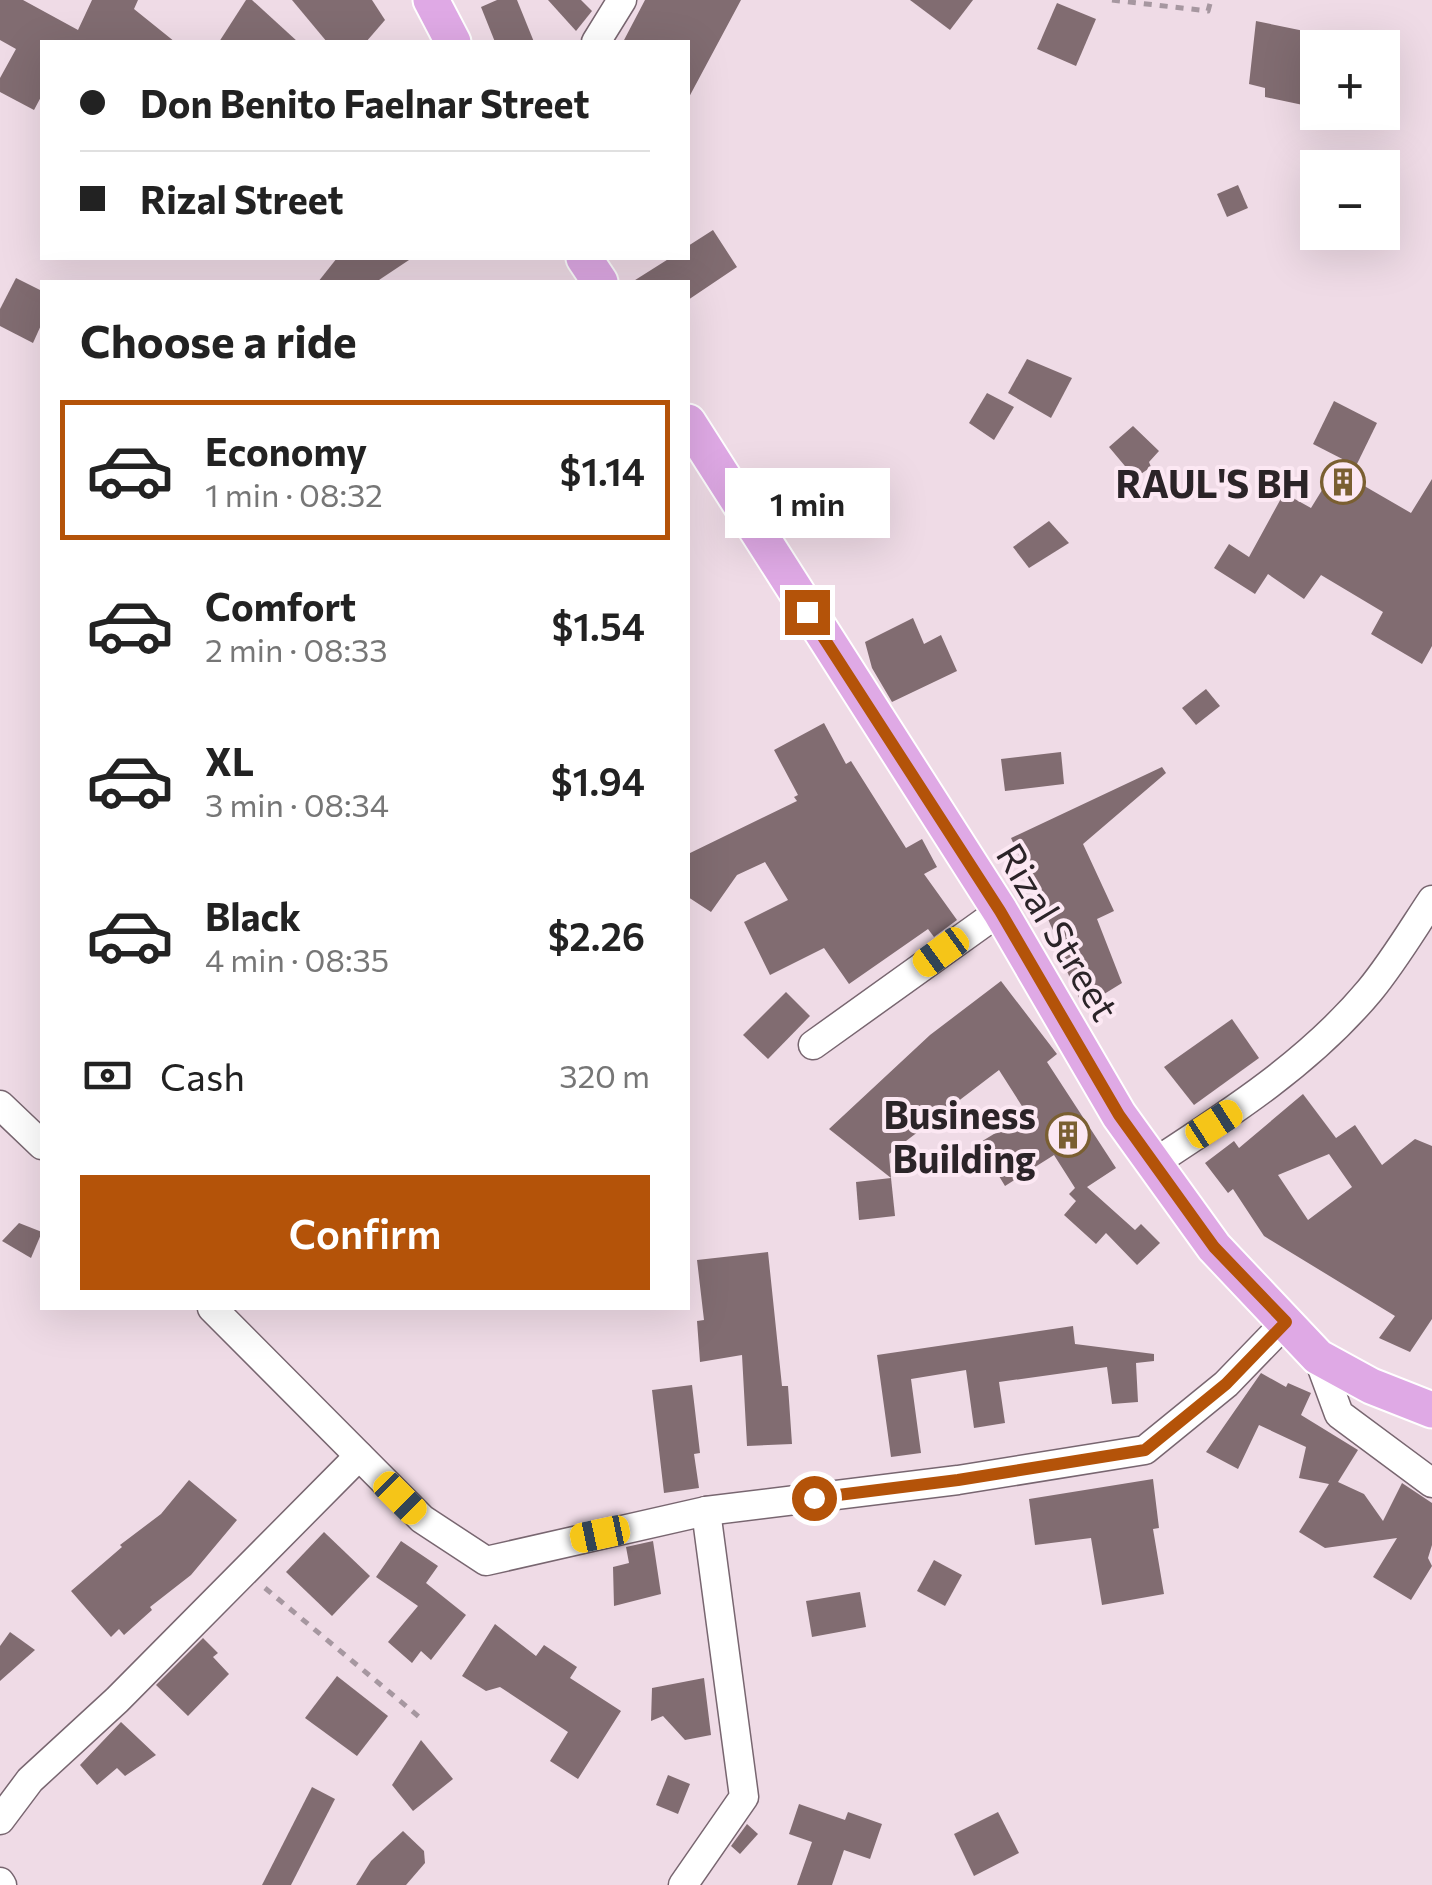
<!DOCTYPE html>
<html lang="en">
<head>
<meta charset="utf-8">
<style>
  :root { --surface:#fff; --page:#f2f2f2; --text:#222; --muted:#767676; --line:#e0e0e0; --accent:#b45309 }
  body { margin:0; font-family:Commissioner,sans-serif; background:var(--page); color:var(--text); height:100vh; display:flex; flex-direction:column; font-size:38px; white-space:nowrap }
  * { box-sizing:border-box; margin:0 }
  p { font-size:32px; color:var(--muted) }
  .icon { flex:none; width:55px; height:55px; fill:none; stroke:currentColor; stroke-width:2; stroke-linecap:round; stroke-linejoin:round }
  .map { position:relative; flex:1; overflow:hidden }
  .drawer { position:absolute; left:40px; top:280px; width:650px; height:1030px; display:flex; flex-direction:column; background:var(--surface); border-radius:0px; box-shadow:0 10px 40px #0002 }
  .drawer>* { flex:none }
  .banner { position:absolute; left:40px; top:40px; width:650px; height:220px; border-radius:0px; box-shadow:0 10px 40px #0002; display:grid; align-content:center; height:220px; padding:0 40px; background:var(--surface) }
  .fabs { position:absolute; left:1300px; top:30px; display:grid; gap:20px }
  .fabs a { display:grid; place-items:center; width:100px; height:100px; border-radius:0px; background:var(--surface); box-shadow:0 10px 40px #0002; font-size:50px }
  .end { position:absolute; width:45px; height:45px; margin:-22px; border:12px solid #b45309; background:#fff; box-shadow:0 0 0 5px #fff }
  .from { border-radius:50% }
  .bubble { position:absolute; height:70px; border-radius:0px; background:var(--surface); box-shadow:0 10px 40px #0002; font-size:32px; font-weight:600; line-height:70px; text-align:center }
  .car { position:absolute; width:30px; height:60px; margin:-30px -15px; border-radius:12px; box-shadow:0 0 8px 2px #0007; background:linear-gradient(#f5c518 24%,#345 0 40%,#f5c518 0 76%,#345 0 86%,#f5c518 0) }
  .banner b { display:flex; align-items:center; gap:35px; height:95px; font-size:38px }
  .banner b+b { border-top:2px solid var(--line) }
  .banner i { width:25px; height:25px; background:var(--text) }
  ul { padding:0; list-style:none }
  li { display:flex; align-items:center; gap:30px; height:140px; margin:0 20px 15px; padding:0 20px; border:5px solid transparent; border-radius:0px }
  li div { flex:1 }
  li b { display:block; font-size:38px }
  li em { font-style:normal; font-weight:600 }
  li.selected { border-color:var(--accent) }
  li>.icon { width:90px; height:90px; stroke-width:1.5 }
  h2 { padding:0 40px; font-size:45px; line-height:120px }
  .pay { display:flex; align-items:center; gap:25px; height:110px; padding:0 40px; font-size:38px }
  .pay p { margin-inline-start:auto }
  .button { display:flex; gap:20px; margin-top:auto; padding:20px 40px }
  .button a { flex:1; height:115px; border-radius:0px; background:var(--accent); color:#fff; font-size:40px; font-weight:600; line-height:115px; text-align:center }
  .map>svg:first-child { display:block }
</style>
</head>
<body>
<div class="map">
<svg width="1432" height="1885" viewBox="0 0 1432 1885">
  <rect width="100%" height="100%" fill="#efdbe6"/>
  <g fill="#816c71" fill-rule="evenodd">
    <path d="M0,0H23L78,30L92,0H138L134,9L175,42H42V95L34,110L0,92V78L16,49L0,40Z"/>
    <path d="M246,0H252L298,42H219Z"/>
    <path d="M292,0H372L385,20L366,42H327Z"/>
    <path d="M497,0H517L534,42H495L481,7Z"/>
    <path d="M548,0H581L592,11L576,31Z"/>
    <path d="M645,0H741L688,99V42H623Z"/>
    <path d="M910,0H973L950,30Z"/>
    <path d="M1057,3L1096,19L1076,66L1037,49Z"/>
    <path d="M1256,21L1314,33L1303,105L1265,97V88L1249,84Z"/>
    <path d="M1238,185L1248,208L1227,217L1217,194Z"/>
    <path d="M713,230L737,267L688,300V282H632L670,258H688V246Z"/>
    <path d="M337,258H412L376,282H318Z"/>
    <path d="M16,278L42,291V323L33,343L0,326V309Z"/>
    <path d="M1027,359L1072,378L1051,418L1008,393Z"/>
    <path d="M987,393L1014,407L994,440L969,423Z"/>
    <path d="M1334,401L1377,423L1356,466L1313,444Z"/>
    <path d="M1133,426L1159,451L1149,462L1151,467L1135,478L1109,447Z"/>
    <path d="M1335,469L1411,513L1432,479V646L1422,664L1371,634L1383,612L1321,575L1304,599L1268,574L1255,594L1214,568L1229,544L1249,557L1284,493L1311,508Z"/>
    <path d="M1049,521L1069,543L1029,568L1013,547Z"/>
    <path d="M913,618L924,644L941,635L957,671L892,702L872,668L865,642Z"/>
    <path d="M1206,689L1220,706L1196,725L1182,708Z"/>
    <path d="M824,723L846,764L851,761L906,848L922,839L937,867L924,874L957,920L934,937L928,929L849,984L824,948L770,975L744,922L788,900L765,862L737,875L711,912L688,897V854L797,801L794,797L798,795L774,750Z"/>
    <path d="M1061,752L1064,784L1005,791L1001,759Z"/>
    <path d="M1162,767L1166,773L1083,844L1114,911L1097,919L1122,983L1083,1007L1053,940L1057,939L1011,838Z"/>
    <path d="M1001,981L1057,1054L1047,1062L1116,1168L1087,1187L1135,1230L1141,1224L1160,1243L1137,1265L1106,1233L1096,1244L1064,1215L1076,1201L1069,1194L1075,1188L1054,1155L1005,1186L979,1143L1027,1114L999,1070L889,1154L891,1178L829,1129L930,1035Z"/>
    <path d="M786,992L810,1016L768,1059L743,1035Z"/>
    <path d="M1232,1019L1259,1058L1194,1105L1164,1067Z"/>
    <path d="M1303,1094L1336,1138L1355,1125L1382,1165L1415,1139L1432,1146V1319L1410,1352L1379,1338L1395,1316L1264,1236L1233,1189L1228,1193L1205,1163L1234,1141L1239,1148ZM1329,1154L1352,1187L1308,1220L1278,1175Z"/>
    <path d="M891,1178L895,1216L859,1220L856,1182Z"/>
    <path d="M19,1223L42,1232L31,1258L2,1241Z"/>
    <path d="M768,1252L782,1386H788L792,1444L747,1446L742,1355L700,1362L697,1321L704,1320L697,1260Z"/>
    <path d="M1073,1326L1075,1344L1154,1354V1361L1136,1363L1138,1402L1112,1404L1107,1367L999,1382L1005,1423L974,1428L966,1370L911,1379L921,1453L891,1457L877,1355Z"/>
    <path d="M1261,1373L1286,1387L1288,1383L1311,1393L1301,1415L1358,1450L1338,1482L1364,1494L1383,1521L1402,1483L1432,1503V1545L1428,1558L1432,1566L1411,1600L1373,1577L1397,1538L1325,1548L1299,1532L1329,1484L1299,1478L1306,1447L1259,1425L1238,1469L1206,1452Z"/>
    <path d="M692,1385L700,1453L694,1454L699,1488L664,1493L652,1390Z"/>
    <path d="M1153,1479L1159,1528L1153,1529L1164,1594L1102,1605L1091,1538L1035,1545L1029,1499Z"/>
    <path d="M189,1480L237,1520L191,1575L150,1607L152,1610L124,1635L119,1629L111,1637L71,1591L122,1547L120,1545L161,1514Z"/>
    <path d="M324,1532L370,1576L332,1616L286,1572Z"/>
    <path d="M401,1541L438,1566L426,1583L466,1615L431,1660L421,1651L412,1663L388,1642L418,1606L376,1577Z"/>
    <path d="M653,1541L661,1594L614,1606L613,1567L629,1563L626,1547Z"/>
    <path d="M934,1560L962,1575L945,1606L917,1591Z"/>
    <path d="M860,1592L866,1627L812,1637L806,1601Z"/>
    <path d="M495,1624L536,1656L544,1645L577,1667L570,1678L621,1711L578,1779L550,1761L568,1732L500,1687L486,1691L462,1676Z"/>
    <path d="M10,1632L35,1650L0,1681V1646Z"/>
    <path d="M203,1638L218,1653L213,1657L229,1674L188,1716L156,1685Z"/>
    <path d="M337,1676L388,1716L357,1756L305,1718Z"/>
    <path d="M704,1678L711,1735L685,1740L663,1716L651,1721L652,1688Z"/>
    <path d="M121,1722L156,1755L125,1776L117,1768L97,1785L80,1765Z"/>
    <path d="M421,1740L453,1779L413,1811L392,1785Z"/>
    <path d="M668,1775L690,1784L678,1814L656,1805Z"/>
    <path d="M312,1787L335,1799L291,1885H262Z"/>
    <path d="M799,1804L845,1820L848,1812L882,1824L870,1859L844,1850L832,1885H797L812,1842L789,1834Z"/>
    <path d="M998,1812L1019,1853L974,1876L954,1834Z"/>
    <path d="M747,1824L758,1834L740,1854L731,1846Z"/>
    <path d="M403,1831L424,1851L425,1863L406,1885H356L371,1861Z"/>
  </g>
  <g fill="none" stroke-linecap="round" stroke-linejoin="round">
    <g stroke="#786670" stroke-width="31">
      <g id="minor">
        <path d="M596,42L622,0"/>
        <path d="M813,1045L1000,911"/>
        <path d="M0,1105L42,1145"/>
        <path d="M1154,1163C1231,1113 1311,1061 1370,990C1393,962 1412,930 1432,900"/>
        <path d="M212,1308L422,1519L486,1561L706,1511L958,1480L1145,1450L1226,1384L1286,1322"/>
        <path d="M1318,1357L1339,1414L1432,1483"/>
        <path d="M0,1820L30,1780L117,1700L359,1456"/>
        <path d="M0,1882L2,1885"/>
        <path d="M683,1885L744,1797L706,1511"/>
      </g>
    </g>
    <g stroke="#fff" stroke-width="39">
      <g id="major">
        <path d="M431,0L453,42"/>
        <path d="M584,258L600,282"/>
        <path d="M688,422L1000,911L1119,1115L1214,1247L1318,1357L1371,1386L1432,1410"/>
      </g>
    </g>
    <g stroke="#a697a0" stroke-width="5" stroke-dasharray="8 8" stroke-linecap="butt">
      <path d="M1112,0L1208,11L1211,0"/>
      <path d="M265,1588L424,1721"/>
    </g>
    <use href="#minor" stroke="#fff" stroke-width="28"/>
    <use href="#major" stroke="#dfa9e5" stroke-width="35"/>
  </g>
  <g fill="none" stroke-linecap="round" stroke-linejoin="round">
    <path stroke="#b45309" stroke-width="12" d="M807,612L1000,911L1119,1115L1214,1247L1286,1322L1226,1384L1145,1450L958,1480L814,1498"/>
  </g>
  <defs>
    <g id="building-ring" transform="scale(2.25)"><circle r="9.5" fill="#fce8f3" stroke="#7a5f31" stroke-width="1.5"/><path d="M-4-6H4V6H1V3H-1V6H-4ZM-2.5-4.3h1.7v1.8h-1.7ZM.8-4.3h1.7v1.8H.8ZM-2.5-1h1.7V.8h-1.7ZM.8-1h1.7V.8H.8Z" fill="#7a5f31"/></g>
  </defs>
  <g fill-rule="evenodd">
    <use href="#building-ring" x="1343" y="482"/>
    <use href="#building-ring" x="1068" y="1135"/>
  </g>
  <g text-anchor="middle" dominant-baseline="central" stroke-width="8" stroke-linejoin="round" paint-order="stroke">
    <g font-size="38" font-weight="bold" fill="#2b2428" stroke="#fce8f3" text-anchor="end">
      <text x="1310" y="482">RAUL'S BH</text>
      <text x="1036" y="1113">Business<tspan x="1036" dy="44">Building</tspan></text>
    </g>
    <g font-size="38" fill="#2b2428" stroke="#fce8f3">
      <text transform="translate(1059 931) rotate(59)">Rizal Street</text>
    </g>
  </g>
</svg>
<div class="fabs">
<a>+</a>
<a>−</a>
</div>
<i class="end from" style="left:814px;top:1498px"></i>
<i class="end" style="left:807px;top:612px"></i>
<div class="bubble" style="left:725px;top:468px;width:165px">1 min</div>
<i class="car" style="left:941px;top:952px;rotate:234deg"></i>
<i class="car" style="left:1214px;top:1124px;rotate:57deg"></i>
<i class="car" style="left:400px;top:1498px;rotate:135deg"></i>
<i class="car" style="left:600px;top:1534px;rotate:258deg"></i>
<div class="banner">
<b><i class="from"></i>Don Benito Faelnar Street</b>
<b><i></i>Rizal Street</b>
</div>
<section class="drawer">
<h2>Choose a ride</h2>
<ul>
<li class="selected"><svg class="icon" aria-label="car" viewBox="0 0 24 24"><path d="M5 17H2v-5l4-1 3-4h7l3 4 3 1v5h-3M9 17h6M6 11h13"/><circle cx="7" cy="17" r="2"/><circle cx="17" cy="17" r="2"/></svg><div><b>Economy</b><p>1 min · 08:32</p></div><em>$1.14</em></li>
<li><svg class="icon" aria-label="car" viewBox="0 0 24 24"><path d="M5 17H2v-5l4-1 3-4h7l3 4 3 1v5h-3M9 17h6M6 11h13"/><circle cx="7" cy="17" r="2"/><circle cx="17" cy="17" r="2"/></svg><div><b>Comfort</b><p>2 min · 08:33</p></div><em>$1.54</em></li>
<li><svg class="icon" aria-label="car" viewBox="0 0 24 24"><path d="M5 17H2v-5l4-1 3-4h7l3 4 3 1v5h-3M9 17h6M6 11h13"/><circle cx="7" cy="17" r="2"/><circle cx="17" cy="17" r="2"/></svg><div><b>XL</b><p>3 min · 08:34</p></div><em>$1.94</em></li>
<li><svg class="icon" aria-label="car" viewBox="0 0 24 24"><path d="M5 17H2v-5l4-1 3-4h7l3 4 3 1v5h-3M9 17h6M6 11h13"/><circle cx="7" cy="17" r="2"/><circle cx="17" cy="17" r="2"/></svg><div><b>Black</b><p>4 min · 08:35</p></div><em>$2.26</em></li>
</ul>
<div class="pay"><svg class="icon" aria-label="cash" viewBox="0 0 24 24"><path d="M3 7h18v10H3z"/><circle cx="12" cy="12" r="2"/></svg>Cash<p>320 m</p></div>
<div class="button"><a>Confirm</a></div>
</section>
</div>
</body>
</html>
